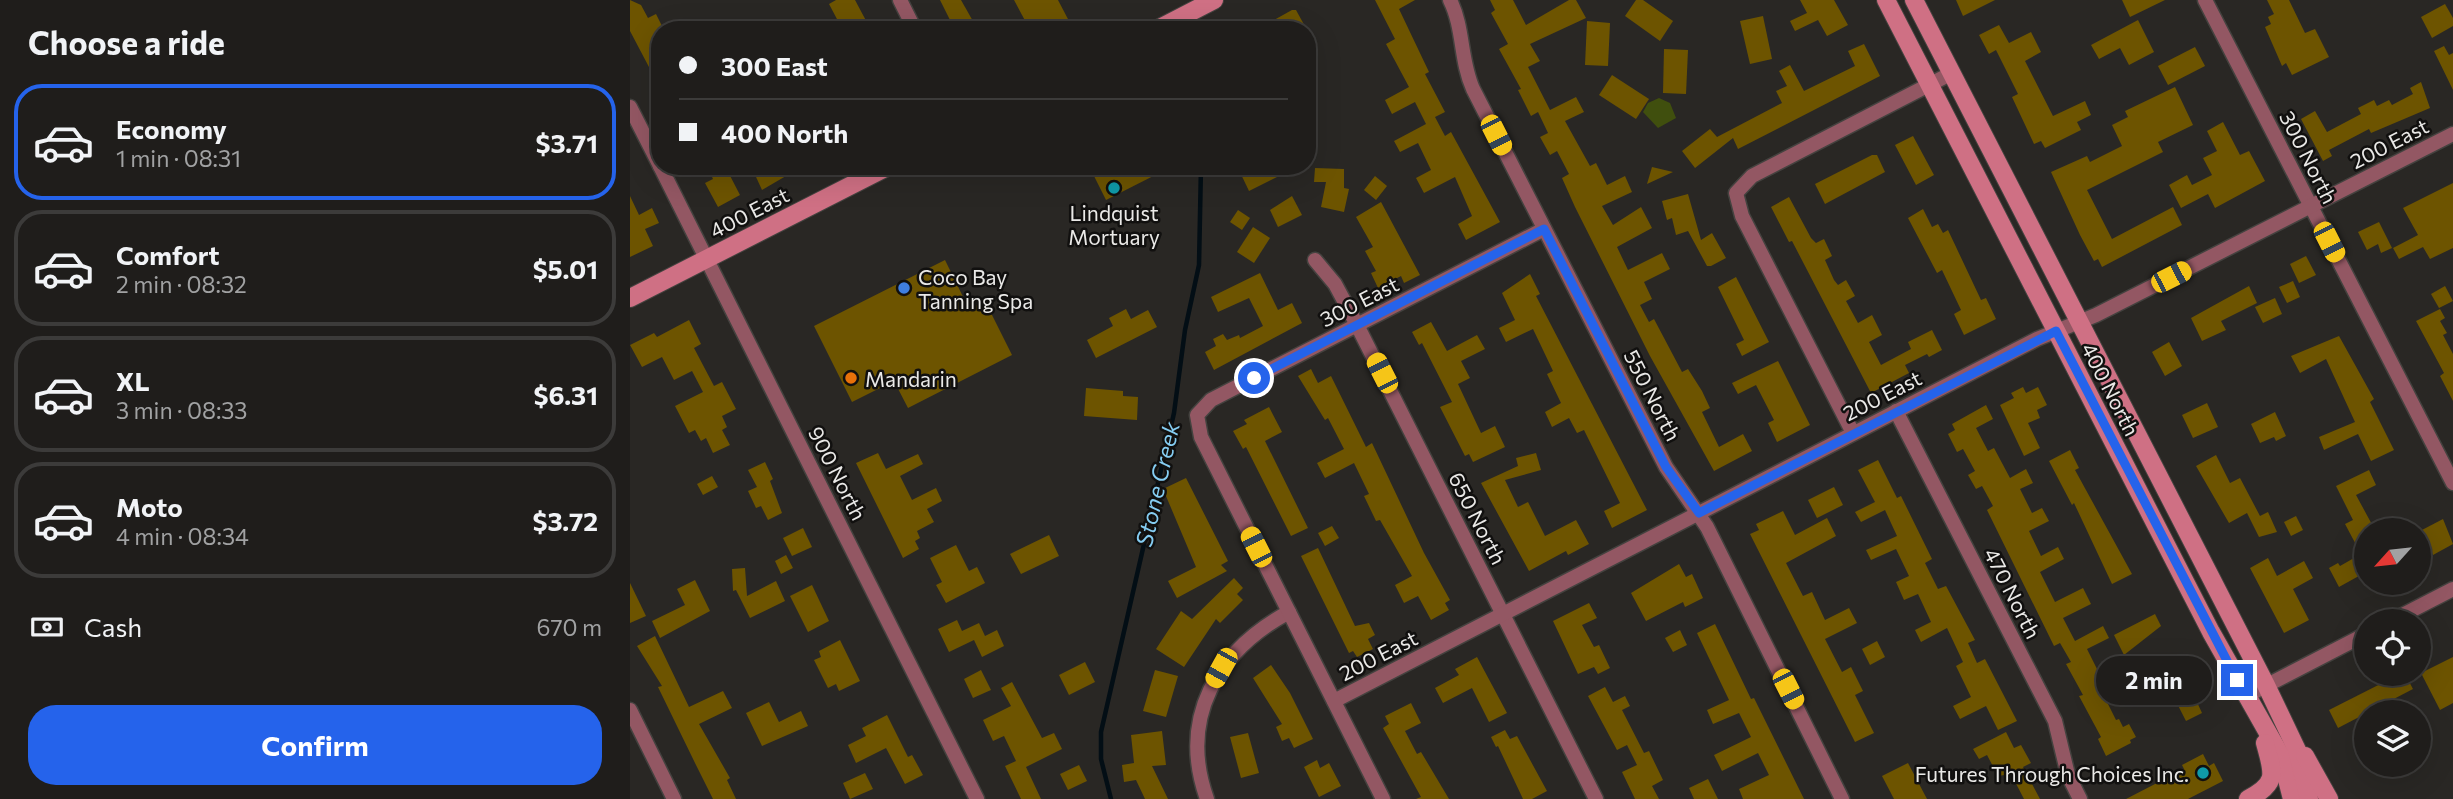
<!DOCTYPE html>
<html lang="en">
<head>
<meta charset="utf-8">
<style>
  :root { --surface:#1f1d1b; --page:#272624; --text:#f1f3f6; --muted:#a1a2a3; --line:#3c3b3a; --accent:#2563eb }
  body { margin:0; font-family:Commissioner,sans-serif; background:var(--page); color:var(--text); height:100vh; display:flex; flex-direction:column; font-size:26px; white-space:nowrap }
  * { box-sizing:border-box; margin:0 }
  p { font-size:23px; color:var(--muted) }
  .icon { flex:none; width:38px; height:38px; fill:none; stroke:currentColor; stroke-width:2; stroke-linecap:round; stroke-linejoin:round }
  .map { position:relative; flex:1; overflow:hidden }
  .panel { display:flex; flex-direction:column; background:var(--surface); width:630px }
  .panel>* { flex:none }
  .hud { position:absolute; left:21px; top:21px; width:665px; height:154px; border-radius:28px; box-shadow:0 7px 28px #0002,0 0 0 2px var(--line); display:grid; align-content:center; height:154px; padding:0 28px; background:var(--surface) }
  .needle { width:46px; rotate:243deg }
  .controls { position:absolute; left:1724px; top:518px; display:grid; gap:14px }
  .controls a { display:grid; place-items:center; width:77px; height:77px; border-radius:50%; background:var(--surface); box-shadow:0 7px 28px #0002,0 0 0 2px var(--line); font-size:35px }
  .end { position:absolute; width:32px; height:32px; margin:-16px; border:9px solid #2563eb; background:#fff; box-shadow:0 0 0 4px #fff }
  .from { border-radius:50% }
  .bubble { position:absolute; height:49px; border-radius:24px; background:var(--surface); box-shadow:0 7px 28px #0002,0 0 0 2px var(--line); font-size:23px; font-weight:700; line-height:49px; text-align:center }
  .car { position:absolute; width:21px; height:42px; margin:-21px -10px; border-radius:9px; box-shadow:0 0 5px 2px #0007; background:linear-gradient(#f5c518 24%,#345 0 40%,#f5c518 0 76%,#345 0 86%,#f5c518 0) }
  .hud b { display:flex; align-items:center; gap:24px; height:66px; font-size:26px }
  .hud b+b { border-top:2px solid var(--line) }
  .hud i { width:18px; height:18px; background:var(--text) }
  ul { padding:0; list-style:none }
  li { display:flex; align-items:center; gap:21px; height:116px; margin:0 14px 10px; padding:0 14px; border:4px solid var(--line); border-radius:28px }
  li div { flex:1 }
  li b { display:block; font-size:26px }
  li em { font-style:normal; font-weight:700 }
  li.selected { border-color:var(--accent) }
  li>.icon { width:63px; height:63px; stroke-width:1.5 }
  h2 { padding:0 28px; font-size:32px; line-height:84px }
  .pay { display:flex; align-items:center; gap:18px; height:77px; padding:0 28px; font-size:26px }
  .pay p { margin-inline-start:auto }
  .primary-button { display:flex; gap:14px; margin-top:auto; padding:14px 28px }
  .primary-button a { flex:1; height:80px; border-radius:28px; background:var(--accent); color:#fff; font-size:28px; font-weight:700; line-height:80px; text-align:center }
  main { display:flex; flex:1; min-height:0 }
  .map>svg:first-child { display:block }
</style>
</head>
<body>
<main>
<section class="panel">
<h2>Choose a ride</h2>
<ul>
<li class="selected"><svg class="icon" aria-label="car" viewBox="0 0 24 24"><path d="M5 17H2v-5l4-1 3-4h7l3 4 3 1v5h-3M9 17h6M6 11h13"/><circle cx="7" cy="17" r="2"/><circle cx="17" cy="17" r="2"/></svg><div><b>Economy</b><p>1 min · 08:31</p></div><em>$3.71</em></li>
<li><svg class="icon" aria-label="car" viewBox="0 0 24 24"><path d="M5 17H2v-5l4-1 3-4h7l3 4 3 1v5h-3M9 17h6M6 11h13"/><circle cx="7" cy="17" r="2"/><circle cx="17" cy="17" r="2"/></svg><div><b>Comfort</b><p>2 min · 08:32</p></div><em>$5.01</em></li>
<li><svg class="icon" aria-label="car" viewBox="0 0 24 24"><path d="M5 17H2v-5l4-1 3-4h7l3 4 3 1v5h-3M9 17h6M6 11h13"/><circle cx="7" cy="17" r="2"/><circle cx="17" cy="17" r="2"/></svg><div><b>XL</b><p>3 min · 08:33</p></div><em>$6.31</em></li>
<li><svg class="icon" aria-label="car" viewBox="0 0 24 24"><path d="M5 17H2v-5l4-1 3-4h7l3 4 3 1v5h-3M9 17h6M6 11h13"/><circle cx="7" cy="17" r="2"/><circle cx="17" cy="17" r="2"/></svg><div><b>Moto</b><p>4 min · 08:34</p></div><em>$3.72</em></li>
</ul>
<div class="pay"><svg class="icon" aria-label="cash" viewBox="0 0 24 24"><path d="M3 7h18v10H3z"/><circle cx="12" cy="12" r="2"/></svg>Cash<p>670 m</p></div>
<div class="primary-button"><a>Confirm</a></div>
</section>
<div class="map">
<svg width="1823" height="799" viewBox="0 0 1823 799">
  <rect width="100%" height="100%" fill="#292724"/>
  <path fill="#404f0e" d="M1029,98L1040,103L1046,118L1028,128L1013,112L1018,103Z"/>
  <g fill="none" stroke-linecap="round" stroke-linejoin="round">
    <g stroke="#030e15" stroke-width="4.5">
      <path d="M571,30V29"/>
      <path d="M481,799L471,759V732L544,413L555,330L569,265L571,166"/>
    </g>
  </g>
  <g fill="#6d5400">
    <path d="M0,0L11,5L18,18L26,14L34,30H30V88L0,31Z"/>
    <path d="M206,0H225L241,30H192L208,21L199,4Z"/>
    <path d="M310,0H331L348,30H325Z"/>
    <path d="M384,0H428L439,21L422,30H400Z"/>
    <path d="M745,0H785L769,9L799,72L795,74L815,112L805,117L815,136L821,132L870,222L836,240L828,224L842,216L825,177L794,193L786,178L801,170L788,143L770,152L764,141L796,124L785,102L762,114L755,100L779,87L756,44L765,39Z"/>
    <path d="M860,0H883L896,25L939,0H946L956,18L900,44L910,61L898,67L920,110L946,97L954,112L935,121L960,166L966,163L977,185L995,176L1002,192L972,206L983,225L1011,207L1022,228L987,247L998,270L1032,253L1040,269L1014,282L1022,299L1010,305L1019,322L1024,319L1052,372L1058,369L1072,391L1080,408L1072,412L1089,447L1113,434L1122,451L1084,471L1020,356L945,207L932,178L939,174L927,151L920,155L910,137L918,133L908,112L901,116L888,90L891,89L869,49L878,44L861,13L865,10Z"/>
    <path d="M1006,0H1013L1043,21L1030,41L995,16Z"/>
    <path d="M1170,0H1204L1218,25L1197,36L1188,20L1165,31L1160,21L1177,13Z"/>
    <path d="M1326,0H1365L1333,16Z"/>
    <path d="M1492,0H1535L1500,17Z"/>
    <path d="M1637,0H1659L1675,33L1685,29L1699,57L1662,75L1656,63L1652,66L1635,27L1641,24L1638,17L1644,14Z"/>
    <path d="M1815,4L1823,18V26L1802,38L1791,17Z"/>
    <path d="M662,10H666L677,30H649L644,20Z"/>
    <path d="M1133,16L1142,59L1120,64L1110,21Z"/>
    <path d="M1508,20L1524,52L1499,65L1490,48L1469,59L1461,45Z"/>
    <path d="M957,21L980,23L978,66L955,65Z"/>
    <path d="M1369,25L1379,43L1401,32L1411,52L1395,61L1423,116L1455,101L1461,115L1447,122L1451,130L1415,148L1411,141L1404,144L1382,97L1388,94L1366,50L1359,54L1349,35Z"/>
    <path d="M1234,44L1250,76L1108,149L1103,138L1065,168L1052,151L1080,129L1087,137L1152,103L1146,91L1157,86L1149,71L1160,65L1174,91L1225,66L1218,51Z"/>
    <path d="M1814,46L1819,55L1823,53V90L1804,51Z"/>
    <path d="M1565,47L1575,66L1538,85L1528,66Z"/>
    <path d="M1034,49L1058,50L1056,94L1033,93Z"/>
    <path d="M982,75L1019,99L1006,119L969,95Z"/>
    <path d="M1791,82L1800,108L1741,133L1739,129L1699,150L1702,156L1693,161L1671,119L1685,111L1697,132L1731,114L1728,108L1744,100L1747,106L1759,100L1762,105L1783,94L1780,88Z"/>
    <path d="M1545,87L1563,125L1528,142L1533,152L1457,190L1482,239L1543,207L1552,225L1472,267L1468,259L1464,261L1450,235L1421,172L1457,156L1460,162L1492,146L1482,125L1498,117L1495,111Z"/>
    <path d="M1593,122L1610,155L1619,151L1635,181L1585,208L1578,194L1551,208L1539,185L1557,175L1562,185L1582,175L1573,158L1587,151L1577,131Z"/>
    <path d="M1283,136L1304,175L1286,185L1265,145Z"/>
    <path d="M1242,155H1247L1255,172L1195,204L1185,184Z"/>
    <path d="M77,166H95L110,195L88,207L75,183L83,179Z"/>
    <path d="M121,166H173L132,190Z"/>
    <path d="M459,166H543L476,200Z"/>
    <path d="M607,166H669L619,191Z"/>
    <path d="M1022,167L1043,172L1017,184Z"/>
    <path d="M685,168L714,169V188L719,189L714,212L691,207L696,182H684Z"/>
    <path d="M745,176L757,186L746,200L734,190Z"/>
    <path d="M1823,183V248L1800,259L1793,247L1769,259L1763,248L1788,235L1773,208Z"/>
    <path d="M1058,194L1071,240L1082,233L1096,258L1081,266H1077L1058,231L1046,235L1042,218L1037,220L1032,201Z"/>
    <path d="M0,196L9,215L22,208L29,223L15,229L23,246L0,257Z"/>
    <path d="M662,196L672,215L648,227L640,210Z"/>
    <path d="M1159,197L1181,238L1186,243L1194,239L1202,256L1195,260L1204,280L1208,285L1216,280L1225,296L1216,301L1228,323L1242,315L1252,335L1239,342L1251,365L1281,349L1278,342L1302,330L1312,350L1299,357L1297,354L1275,365L1279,373L1241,393L1162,241L1159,242L1141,207Z"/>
    <path d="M751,202L790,275L774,283L771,276L748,288L741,273L746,271L735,251L743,247L726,217Z"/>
    <path d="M1293,209L1302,227L1308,224L1313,233L1318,230L1351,300L1356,298L1366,319L1334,335L1324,314L1331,310L1312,270L1307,273L1278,218Z"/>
    <path d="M608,210L620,218L612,230L600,222Z"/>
    <path d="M1749,222L1762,248L1751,253L1748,244L1737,250L1728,232Z"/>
    <path d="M623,227L640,238L624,263L607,252Z"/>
    <path d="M1676,256L1686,275L1669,283L1660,264Z"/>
    <path d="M315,260L339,309L355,301L382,355L278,408L264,381L222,402L184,326Z"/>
    <path d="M630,273L648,310L662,303L672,323L584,370L575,352L586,346L583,339L593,334L597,340L609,335L610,338L633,326L619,298L588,312L581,297Z"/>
    <path d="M900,274L910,294L906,296L1017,510L982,528L974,511L990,503L954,430L947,433L939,418L922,427L915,412L931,403L917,374L923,371L903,329L876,342L869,328L885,320L872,293Z"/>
    <path d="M1106,277L1139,342L1112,356L1106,344L1114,340L1088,287Z"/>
    <path d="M1663,281L1670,297L1657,303L1649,287Z"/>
    <path d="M1619,286L1627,303L1591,321L1596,330L1572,341L1561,318Z"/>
    <path d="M1815,286L1823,301L1809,308L1801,294Z"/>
    <path d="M1645,298L1652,314L1633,323L1625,307Z"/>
    <path d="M496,309L501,319L518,310L527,327L466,358L457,340L483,326L479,318Z"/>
    <path d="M1810,309L1815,318L1810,321L1817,333L1813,335L1823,354V401L1810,376L1814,373L1786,321Z"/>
    <path d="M59,320L71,344L64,348L84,386L92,382L106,409L92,416L97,427L92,430L100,445L83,453L76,438L71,441L65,430L59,433L45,406L73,392L62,371L44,380L32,357L12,367L0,345L24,333L27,337Z"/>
    <path d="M801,322L817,351L847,335L855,349L831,361L840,378L828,384L851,433L865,426L875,447L843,462L839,454L835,456L810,407L822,402L792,343L789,345L782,332Z"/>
    <path d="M1709,336L1744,399L1740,402L1764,450L1741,461L1728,434L1694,450L1689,437L1725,422L1696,359L1670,373L1661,356Z"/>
    <path d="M1539,342L1552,366L1535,376L1522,352Z"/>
    <path d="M1148,361L1180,425L1147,442L1138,423L1144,420L1126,385L1108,394L1102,383Z"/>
    <path d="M681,369L688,383L701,376L736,447L742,443L794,553L820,600L815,603L819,610L801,620L788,596L774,603L765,585L782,576L750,520L746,521L734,496L739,494L724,463L695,478L687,463L714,449L698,418L695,420L668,376Z"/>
    <path d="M1393,387L1396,393L1408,387L1417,405L1407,410L1410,418L1398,423L1410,448L1394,456L1370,405L1384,398L1381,393Z"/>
    <path d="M456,388L493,391V396L508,397L507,420L454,416Z"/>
    <path d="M1577,403L1588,427L1563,438L1552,415Z"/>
    <path d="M1356,405L1363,419L1346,428L1358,451L1364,448L1380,478L1396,469L1403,483L1390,489L1402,513L1412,508L1419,521L1399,531L1411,556L1428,547L1434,559L1410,572L1425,602L1453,588L1461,604L1433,618L1445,641L1473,626L1479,638L1457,649L1470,675L1489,666L1496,681L1472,692L1486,720L1489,719L1493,727L1499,724L1506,737L1500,740L1501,743L1476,756L1468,739L1471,737L1449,696L1453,695L1436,664L1441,662L1430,643L1424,646L1357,510L1363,506L1352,486L1346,489L1338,475L1345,471L1333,449L1327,452L1318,434L1325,430L1322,424Z"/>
    <path d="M639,407L652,432L635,441L678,528L661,536L616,447L613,449L603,431L617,424L614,420Z"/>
    <path d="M1645,412L1656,436L1646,441L1644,437L1630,443L1621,424Z"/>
    <path d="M1440,450L1449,468L1445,470L1502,574L1482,584L1444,503L1442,505L1419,461Z"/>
    <path d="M248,453L256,469L288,454L293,464L270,476L282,500L306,488L312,501L297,509L304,522L287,531L290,538L285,541L289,549L273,558L226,463Z"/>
    <path d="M906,453L911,470L875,480L888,507L898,502L915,536L946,520L959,544L938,555L936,551L899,571L851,483L888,466L886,458Z"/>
    <path d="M1586,455L1600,483L1610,478L1630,516L1638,512L1647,532L1629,537L1617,513L1599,523L1566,466Z"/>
    <path d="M1248,460L1267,498L1271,496L1302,559L1295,563L1308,589L1316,586L1345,640L1338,643L1347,663L1355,659L1387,721L1368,730L1356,706L1330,719L1323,706L1341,697L1326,666L1333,662L1317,628L1291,642L1285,630L1301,622L1288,594L1274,600L1266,582L1279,576L1266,549L1241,560L1236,550L1267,536L1255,510L1231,522L1225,512L1245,502L1228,470Z"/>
    <path d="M135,462L143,479L140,481L152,513L138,520L131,506L126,508L118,491L127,487L118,470Z"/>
    <path d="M1739,470L1746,485L1726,495L1745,530H1736V572L1709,587L1699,568L1708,563L1710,566L1731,554L1715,524L1723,520L1706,486Z"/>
    <path d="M82,476L88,487L73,495L67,484Z"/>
    <path d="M556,478L598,561L591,565L597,571L547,598L538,581L566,567L533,489Z"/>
    <path d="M1204,487L1213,505L1187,518L1178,500Z"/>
    <path d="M1153,511L1165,535L1197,518L1206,536L1156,563L1173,596L1182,592L1195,620L1219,608L1227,623L1195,639L1212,672L1221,667L1233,691L1225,695L1244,733L1225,742L1120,534L1129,530L1126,524Z"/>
    <path d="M1666,516L1673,530L1661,536L1654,522Z"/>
    <path d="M1813,519L1823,544L1803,555L1790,531Z"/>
    <path d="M702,526L709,538L695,546L688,533Z"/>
    <path d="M173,528L182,547L162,556L153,538Z"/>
    <path d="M419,535L429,556L391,574L380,554Z"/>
    <path d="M326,545L339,571L347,567L355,583L316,603L306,585L312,582L300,558Z"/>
    <path d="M688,548L725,626L739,623L745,635L738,639L743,649L727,657L723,651L719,653L671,556Z"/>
    <path d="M156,555L163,568L151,574L145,561Z"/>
    <path d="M1638,558L1647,576L1674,561L1683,578L1663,589L1679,620L1654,633L1620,568Z"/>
    <path d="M1049,564L1056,577L1062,574L1073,598L1055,607L1053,602L1016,621L1001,593Z"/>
    <path d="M115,568L117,596L146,581L155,601L120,618L106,590L103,591L102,569Z"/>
    <path d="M604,578L613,588L607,594L613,600L590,623L586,619L554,667L526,649L551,611L562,619Z"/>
    <path d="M65,580L80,611L30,638L22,621L55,605L47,589Z"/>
    <path d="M0,583L16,616L0,623Z"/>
    <path d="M182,585L199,621L178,632L160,596Z"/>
    <path d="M959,603L967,618L952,625L964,647L969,645L980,668L968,674L964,667L948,674L923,621Z"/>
    <path d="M1525,614L1531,626L1494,655L1484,635Z"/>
    <path d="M327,620L332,631L349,623L355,636L367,630L374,646L352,657L344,640L319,652L308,629Z"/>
    <path d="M1085,624L1121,699L1124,698L1174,799H1113L1109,789L1139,775L1128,753L1092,771L1084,755L1121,737L1109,713L1083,724L1077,710L1099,700L1067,633Z"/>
    <path d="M1050,630L1057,645L1043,652L1035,638Z"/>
    <path d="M25,636L59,707L93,691L102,708L69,724L100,778L97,780L106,799H83L65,763L28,687L32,686L7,646Z"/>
    <path d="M210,640L230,681L209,691L206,684L198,688L184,660L191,657L189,651Z"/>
    <path d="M1247,641L1255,657L1240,665L1232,649Z"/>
    <path d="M847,657L877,713L859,722L842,688L813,703L805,688L829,675L825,669Z"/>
    <path d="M1823,657V703L1810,710L1791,673Z"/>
    <path d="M455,662L465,682L439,695L429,675Z"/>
    <path d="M641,665L660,693L683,739L664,748L659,738L652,741L646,727L652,724L623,678Z"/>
    <path d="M351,670L361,690L343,698L334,679Z"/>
    <path d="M525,670L548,676L536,717L513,711Z"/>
    <path d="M1770,674H1775L1783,689L1708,728L1699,710Z"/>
    <path d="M1550,675L1557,689L1560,687L1572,713L1556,721L1536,682Z"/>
    <path d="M382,682L412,738L424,733L432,749L396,767L411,799H391L375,766L386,761L374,736L363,741L353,720L381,706L371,688Z"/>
    <path d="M975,687L983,702L995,696L1000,706L992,710L1014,753L1019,751L1033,780L1022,786L1029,799H1005L992,772L1007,765L997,745L987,750L958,696Z"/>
    <path d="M139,702L149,722L171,711L178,726L132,746L116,713Z"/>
    <path d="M781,703L791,723L775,731L787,754L791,752L819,799H786L791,797L753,728L759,724L755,716Z"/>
    <path d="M257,715L278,757L282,755L293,775L275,784L256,748L226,763L218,745L236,736L232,728Z"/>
    <path d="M875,730L880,739L887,736L917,791L902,799H893L868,746L866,747L861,737Z"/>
    <path d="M532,731L536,765L522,766L538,799H515L506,780L494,782L492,765L504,763L501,735Z"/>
    <path d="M1376,732L1384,748L1391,745L1401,763L1393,767L1410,799H1394L1381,774L1368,776L1357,755L1349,759L1343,749Z"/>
    <path d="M618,733L629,773L611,778L600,737Z"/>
    <path d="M1573,754L1579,766L1584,763L1593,781L1558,799H1496L1554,769L1552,765Z"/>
    <path d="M687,760L690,768L699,763L711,786L689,797L674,767Z"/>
    <path d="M1278,763L1297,799H1264L1252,776Z"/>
    <path d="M449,765L457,781L438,790L430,774Z"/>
    <path d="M235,773L243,789L220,799L213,783Z"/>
    <path d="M1078,779L1088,799H1064L1059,788Z"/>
  </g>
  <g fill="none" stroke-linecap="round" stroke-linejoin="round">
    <g stroke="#44423f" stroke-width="17">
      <g id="minor">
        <path d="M270,0L285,30"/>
        <path d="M820,0C834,28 830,60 843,89L1036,467L1077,527L1212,799"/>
        <path d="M1575,0L1823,483"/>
        <path d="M0,107L30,166"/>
        <path d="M30,166L347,799"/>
        <path d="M685,260L705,284L727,325L966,799"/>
        <path d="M1266,411L1425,721L1438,775L1450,799"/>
        <path d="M1223,433L1112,216L1106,193L1122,176L1322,73"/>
        <path d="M1761,621L1823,589"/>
        <path d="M1616,696L1736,634"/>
        <path d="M704,701L1407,339L1466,315L1823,134"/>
        <path d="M0,710L44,799"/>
        <path d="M577,799C548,718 587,651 659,612"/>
        <path d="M753,799L571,437L567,415L581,400L914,229"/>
      </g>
    </g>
    <g stroke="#44423f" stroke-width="20">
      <g id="secondary">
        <path d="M1256,0L1581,632L1651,756L1662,799"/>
        <path d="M1284,0L1636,685L1667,750L1679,799"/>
        <path d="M526,30L584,0"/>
        <path d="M0,298L259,166"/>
        <path d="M1675,756L1699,799"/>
        <path d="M1618,799C1649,783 1643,773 1635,743"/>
      </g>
    </g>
    <use href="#minor" stroke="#935763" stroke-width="14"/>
    <use href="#secondary" stroke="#cf7084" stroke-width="18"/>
  </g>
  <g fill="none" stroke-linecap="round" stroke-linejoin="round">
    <path stroke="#2563eb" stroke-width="9" d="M624,378L914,229L1036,467L1069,513L1426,331L1607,680"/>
  </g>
  <g fill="#0f9aa8" stroke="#11100f" stroke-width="2.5">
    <circle cx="484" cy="188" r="7"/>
    <circle cx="1573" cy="773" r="7"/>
  </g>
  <circle fill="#3f7fe0" stroke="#11100f" stroke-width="2.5" cx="274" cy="288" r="7"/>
  <circle fill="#e8710a" stroke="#11100f" stroke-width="2.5" cx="221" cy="378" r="7"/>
  <g text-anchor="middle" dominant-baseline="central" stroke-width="5" stroke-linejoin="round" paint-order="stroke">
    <g font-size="21" fill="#eae9e7" stroke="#11100f">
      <text transform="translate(1759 143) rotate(-27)">200 East</text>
      <text transform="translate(1679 157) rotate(63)">300 North</text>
      <text transform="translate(119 212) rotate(-27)">400 East</text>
      <text transform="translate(729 301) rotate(-27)">300 East</text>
      <text transform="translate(1481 389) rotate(63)">400 North</text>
      <text transform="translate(1023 395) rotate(63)">550 North</text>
      <text transform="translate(1252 395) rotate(-27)">200 East</text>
      <text transform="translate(208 473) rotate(63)">900 North</text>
      <text transform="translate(848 518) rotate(63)">650 North</text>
      <text transform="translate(1383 593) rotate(63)">470 North</text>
      <text transform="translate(748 655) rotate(-27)">200 East</text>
    </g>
    <g font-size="21" fill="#eae9e7" stroke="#11100f" text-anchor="start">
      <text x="484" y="212" text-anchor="middle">Lindquist<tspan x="484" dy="24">Mortuary</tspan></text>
      <text x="288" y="276">Coco Bay<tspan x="288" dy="24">Tanning Spa</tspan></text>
      <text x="235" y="378">Mandarin</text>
      <text x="1559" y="773" text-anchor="end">Futures Through Choices Inc.</text>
    </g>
    <g font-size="23" font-style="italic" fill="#85cdf2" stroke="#11100f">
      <text transform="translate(527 484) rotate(-77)">Stone Creek</text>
    </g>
  </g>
</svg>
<div class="controls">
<a><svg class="needle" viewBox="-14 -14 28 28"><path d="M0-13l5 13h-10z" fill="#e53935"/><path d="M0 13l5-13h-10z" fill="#a1a2a3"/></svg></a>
<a><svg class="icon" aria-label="locate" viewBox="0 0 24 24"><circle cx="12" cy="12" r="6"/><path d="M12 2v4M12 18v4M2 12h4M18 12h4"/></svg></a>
<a><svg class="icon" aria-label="layers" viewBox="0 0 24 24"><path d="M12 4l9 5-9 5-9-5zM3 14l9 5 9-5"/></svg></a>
</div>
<i class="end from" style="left:624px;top:378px"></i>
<i class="end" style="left:1607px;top:680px"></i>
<div class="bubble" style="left:1466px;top:656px;width:116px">2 min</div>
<i class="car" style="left:866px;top:135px;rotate:153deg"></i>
<i class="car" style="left:1699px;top:242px;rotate:153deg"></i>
<i class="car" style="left:1541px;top:277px;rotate:63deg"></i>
<i class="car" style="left:752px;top:373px;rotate:333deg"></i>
<i class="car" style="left:626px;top:547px;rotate:333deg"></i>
<i class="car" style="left:591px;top:668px;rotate:209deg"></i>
<i class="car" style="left:1158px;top:689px;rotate:153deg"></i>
<div class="hud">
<b><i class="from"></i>300 East</b>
<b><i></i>400 North</b>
</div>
</div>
</main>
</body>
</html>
